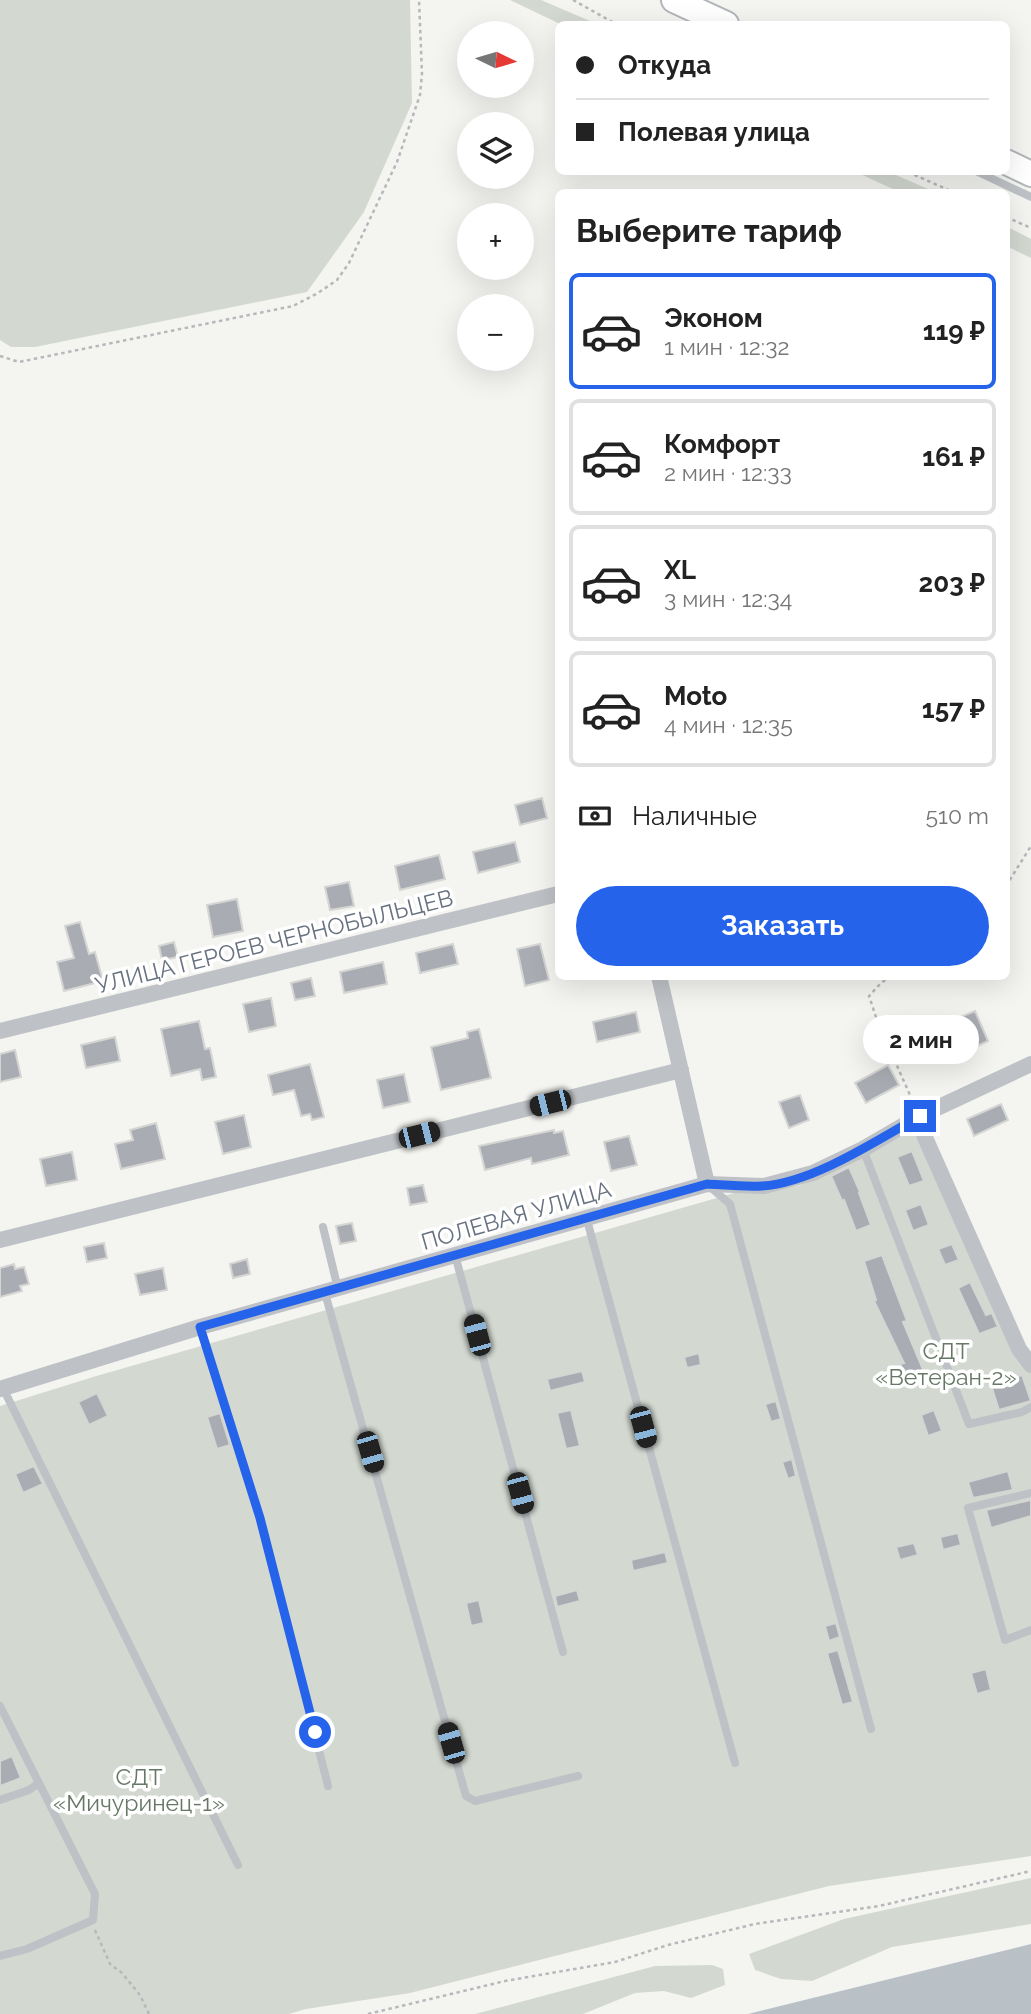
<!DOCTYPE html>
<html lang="ru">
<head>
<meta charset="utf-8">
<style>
  :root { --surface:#fff; --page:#f6f6f6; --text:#222; --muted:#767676; --line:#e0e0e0; --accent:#2563eb }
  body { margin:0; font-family:Raleway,sans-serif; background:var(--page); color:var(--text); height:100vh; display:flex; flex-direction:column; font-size:26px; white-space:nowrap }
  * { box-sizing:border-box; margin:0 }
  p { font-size:23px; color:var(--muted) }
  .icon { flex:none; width:38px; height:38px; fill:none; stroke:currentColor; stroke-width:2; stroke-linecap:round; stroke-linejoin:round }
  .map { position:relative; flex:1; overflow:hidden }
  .side { position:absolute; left:555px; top:189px; width:455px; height:791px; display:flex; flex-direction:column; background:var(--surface); border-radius:10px; box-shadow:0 7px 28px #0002 }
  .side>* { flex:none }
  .hud { position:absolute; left:555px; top:21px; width:455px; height:154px; border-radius:10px; box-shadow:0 7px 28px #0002; display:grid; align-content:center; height:154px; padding:0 21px; background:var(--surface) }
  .needle { width:46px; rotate:95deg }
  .fabs { position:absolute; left:457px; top:21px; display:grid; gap:14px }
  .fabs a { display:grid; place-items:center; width:77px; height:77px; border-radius:50%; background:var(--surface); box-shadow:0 7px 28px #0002; font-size:35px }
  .end { position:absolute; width:32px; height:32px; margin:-16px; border:9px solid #2563eb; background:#fff; box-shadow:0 0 0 4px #fff }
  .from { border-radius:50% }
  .bubble { position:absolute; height:49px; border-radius:24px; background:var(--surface); box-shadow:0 7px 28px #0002; font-size:23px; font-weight:700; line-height:49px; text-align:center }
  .car { position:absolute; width:21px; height:42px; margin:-21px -10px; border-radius:9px; box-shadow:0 0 5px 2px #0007; background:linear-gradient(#222 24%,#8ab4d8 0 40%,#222 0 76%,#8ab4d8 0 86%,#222 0) }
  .hud b { display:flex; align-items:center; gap:24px; height:66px; font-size:26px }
  .hud b+b { border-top:2px solid var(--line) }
  .hud i { width:18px; height:18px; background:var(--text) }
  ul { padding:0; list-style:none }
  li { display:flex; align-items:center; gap:21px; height:116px; margin:0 14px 10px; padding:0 7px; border:4px solid var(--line); border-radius:10px }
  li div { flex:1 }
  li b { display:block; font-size:26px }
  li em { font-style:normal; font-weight:700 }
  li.active { border-color:var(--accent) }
  li>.icon { width:63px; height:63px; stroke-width:1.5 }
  h2 { padding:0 21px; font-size:32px; line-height:84px }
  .pay { display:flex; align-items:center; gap:18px; height:77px; padding:0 21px; font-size:26px }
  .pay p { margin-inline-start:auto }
  .action { display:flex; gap:14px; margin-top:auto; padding:14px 21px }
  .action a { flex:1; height:80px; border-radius:42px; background:var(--accent); color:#fff; font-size:28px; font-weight:700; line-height:80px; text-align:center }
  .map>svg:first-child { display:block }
</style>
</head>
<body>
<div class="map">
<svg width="1031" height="2014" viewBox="0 0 1031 2014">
  <rect width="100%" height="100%" fill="#f4f4f1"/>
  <g fill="#d3d9d1">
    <path d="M0,0H410L412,103L364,212L307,292L35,347H11L0,340Z"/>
    <path d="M510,0H541L597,24H560Z"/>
    <path d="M856,172H889L935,192H899Z"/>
    <path d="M1006,226L1031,239V258L1006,246Z"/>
    <path d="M913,1131L1031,1374V1856L829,1886L410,1993L306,2009L289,2014H0V1406L93,1377L741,1191L798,1186Z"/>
    <path d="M1031,1878V1924L892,1947L812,1981L781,1979L755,1970L749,1954L844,1919Z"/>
    <path d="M712,1965L723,1969L725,1985L691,1998L664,1991L635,1993L583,2014H475L655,1966Z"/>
  </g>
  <path fill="#b9c1c7" d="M1031,1944V2014H748Z"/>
  <g fill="#a9adb3" stroke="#d5d6d4" stroke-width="2">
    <path d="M542,798L547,818L520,825L515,805Z"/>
    <path d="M515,842L520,862L478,873L473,852Z"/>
    <path d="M439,855L445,879L400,890L395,866Z"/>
    <path d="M349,882L354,906L330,910L325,887Z"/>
    <path d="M237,899L243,931L213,937L207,905Z"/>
    <path d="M80,922L89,954L95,952L103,981L64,991L57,962L74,958L65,926Z"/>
    <path d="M174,942L178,957L162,960L159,946Z"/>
    <path d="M453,944L458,964L420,973L416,953Z"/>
    <path d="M540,944L549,980L525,986L517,949Z"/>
    <path d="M383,962L387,984L344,993L340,972Z"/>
    <path d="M311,978L315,996L295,1000L291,983Z"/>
    <path d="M271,998L276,1026L249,1032L243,1004Z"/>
    <path d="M975,1011L988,1041L943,1062L934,1041L955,1031L951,1021Z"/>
    <path d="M636,1012L640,1032L597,1042L593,1022Z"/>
    <path d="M199,1021L205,1049L210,1048L216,1077L202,1080L200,1069L171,1076L161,1029Z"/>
    <path d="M479,1029L491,1078L441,1090L431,1047L468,1038L467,1032Z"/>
    <path d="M115,1037L120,1061L86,1068L81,1045Z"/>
    <path d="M15,1050L21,1077L0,1082V1054Z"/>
    <path d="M310,1064L324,1117L312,1120L310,1114L301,1116L294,1090L273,1095L268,1075Z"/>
    <path d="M888,1065L899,1085L866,1103L855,1083Z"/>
    <path d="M404,1074L410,1102L383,1108L377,1080Z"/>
    <path d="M800,1095L809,1120L789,1128L779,1102Z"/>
    <path d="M1001,1104L1008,1120L974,1136L967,1119Z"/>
    <path d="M244,1115L251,1147L223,1154L215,1122Z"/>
    <path d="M156,1123L165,1159L121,1169L115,1144L133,1140L130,1130Z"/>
    <path d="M554,1130V1133L563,1131L569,1155L532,1164L531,1158L485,1170L479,1146Z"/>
    <path d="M629,1136L637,1165L611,1171L604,1142Z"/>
    <path d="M912,1151L924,1181L909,1186L897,1157Z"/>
    <path d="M72,1152L77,1180L46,1186L40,1159Z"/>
    <path d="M849,1167L860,1192L859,1193L871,1225L856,1231L844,1200L842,1201L831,1176Z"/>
    <path d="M423,1185L427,1202L410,1205L407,1188Z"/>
    <path d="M921,1204L929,1225L913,1231L905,1210Z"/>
    <path d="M352,1223L356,1241L340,1244L336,1226Z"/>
    <path d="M104,1243L107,1258L87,1262L84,1247Z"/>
    <path d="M952,1244L959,1260L945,1265L938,1249Z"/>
    <path d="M882,1255L907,1321L903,1322L927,1379L910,1386L900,1364L904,1363L874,1301L876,1300L864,1261Z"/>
    <path d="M247,1259L250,1274L233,1278L230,1264Z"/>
    <path d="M14,1264L15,1269L24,1267L29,1284L20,1286L22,1291L0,1297V1268Z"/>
    <path d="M163,1268L167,1290L140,1295L135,1274Z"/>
    <path d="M970,1282L986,1315L992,1313L998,1327L979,1334L958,1288Z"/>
    <path d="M699,1353L701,1365L687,1368L684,1357Z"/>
    <path d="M582,1371L585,1382L550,1391L547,1379Z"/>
    <path d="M1022,1375L1031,1401L999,1410L991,1385Z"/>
    <path d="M97,1393L108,1416L89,1425L78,1402Z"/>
    <path d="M776,1401L781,1419L771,1422L765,1404Z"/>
    <path d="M571,1410L580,1446L566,1449L557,1413Z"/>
    <path d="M934,1410L942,1431L928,1436L921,1415Z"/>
    <path d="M220,1413L230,1445L217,1449L207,1417Z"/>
    <path d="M792,1459L796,1476L788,1479L782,1462Z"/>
    <path d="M34,1466L43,1484L23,1493L15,1474Z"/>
    <path d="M1008,1471L1013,1490L973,1498L968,1482Z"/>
    <path d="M1031,1500V1516L991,1528L986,1510Z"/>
    <path d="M958,1533L961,1545L943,1550L940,1537Z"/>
    <path d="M914,1543L918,1555L900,1560L896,1547Z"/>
    <path d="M665,1552L668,1563L633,1571L631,1560Z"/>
    <path d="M577,1590L580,1601L557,1607L555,1596Z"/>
    <path d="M479,1600L484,1623L471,1626L466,1603Z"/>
    <path d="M836,1623L840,1637L829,1641L825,1626Z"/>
    <path d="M838,1650L853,1702L842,1705L827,1653Z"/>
    <path d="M986,1669L991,1690L977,1694L971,1673Z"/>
    <path d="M12,1756L21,1778L0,1786V1761Z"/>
  </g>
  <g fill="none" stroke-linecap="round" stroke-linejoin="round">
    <g stroke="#b2b5b9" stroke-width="28">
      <g id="primary">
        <path d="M674,0L726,24"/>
        <path d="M1006,162L1031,174"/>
      </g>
    </g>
    <g stroke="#b6b8bb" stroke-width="2.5" stroke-dasharray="3.5 3.5" stroke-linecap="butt">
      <path d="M573,0L616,24"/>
      <path d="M908,172L953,192"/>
      <path d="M1006,217L1031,228"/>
      <path d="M0,356L19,362L293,306L318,293L337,280L349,263L397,162L420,95L422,74L419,0"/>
      <path d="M1006,886L1031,846"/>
      <path d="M891,976L881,983L869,996L878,1023L914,1104"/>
      <path d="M95,1930L110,1964L122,1973L140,1995L149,2014"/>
      <path d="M368,2014L505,1981L615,1962L668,1945L755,1924L879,1906L1031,1871"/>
    </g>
    <g stroke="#bec1c5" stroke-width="8">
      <path d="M978,172L1031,197"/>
      <path d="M863,1149L969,1424L1022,1412L1031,1407"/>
      <path d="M709,1186L730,1204L871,1729"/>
      <path d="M587,1220L735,1763"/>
      <path d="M323,1227L338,1289"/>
      <path d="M455,1255L563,1652"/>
      <path d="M325,1293L466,1796L475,1801L578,1776"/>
      <path d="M200,1327L260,1518L328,1786"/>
      <path d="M3,1388L238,1865"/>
      <path d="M1031,1493L968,1508L1005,1640L1031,1630"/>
      <path d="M0,1706L95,1894L93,1920L27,1949L0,1956"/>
      <path d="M0,1800L29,1790L39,1783"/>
    </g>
    <g stroke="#bec1c5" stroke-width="16">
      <path d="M659,976L707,1184"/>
      <path d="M0,1031L558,894"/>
      <path d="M920,1116L923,1133L1019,1349L1031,1365"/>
      <path d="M0,1240L681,1070"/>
      <path d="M0,1389L200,1327L707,1184L764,1186L813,1173L863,1149L920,1116L1031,1064"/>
    </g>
    <use href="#primary" stroke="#fff" stroke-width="24"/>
  </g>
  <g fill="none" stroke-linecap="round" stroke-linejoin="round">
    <path stroke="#2563eb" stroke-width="9" d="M315,1732L260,1518L200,1327L707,1184C725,1185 744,1187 762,1186C812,1183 876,1141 920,1116"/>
  </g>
  <g text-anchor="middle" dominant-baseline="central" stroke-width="7" stroke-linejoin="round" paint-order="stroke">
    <g font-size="23" fill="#67717f" stroke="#fff">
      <text transform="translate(274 941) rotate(-14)">УЛИЦА ГЕРОЕВ ЧЕРНОБЫЛЬЦЕВ</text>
      <text transform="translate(516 1215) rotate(-16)">ПОЛЕВАЯ УЛИЦА</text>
    </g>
    <g font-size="23" fill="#667765" stroke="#fff">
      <text x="946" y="1350">СДТ<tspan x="946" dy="26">«Ветеран-2»</tspan></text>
      <text x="139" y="1776">СДТ<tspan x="139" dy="26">«Мичуринец-1»</tspan></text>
    </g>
  </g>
</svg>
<div class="fabs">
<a><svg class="needle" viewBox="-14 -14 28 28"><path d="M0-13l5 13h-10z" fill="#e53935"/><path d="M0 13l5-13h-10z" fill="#767676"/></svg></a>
<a><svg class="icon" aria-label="layers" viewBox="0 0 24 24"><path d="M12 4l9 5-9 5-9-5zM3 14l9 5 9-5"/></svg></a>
<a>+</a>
<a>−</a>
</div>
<i class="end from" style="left:315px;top:1732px"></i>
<i class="end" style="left:920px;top:1116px"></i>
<div class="bubble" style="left:863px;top:1015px;width:116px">2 мин</div>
<i class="car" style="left:550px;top:1103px;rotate:256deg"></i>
<i class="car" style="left:419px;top:1135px;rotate:76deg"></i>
<i class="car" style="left:477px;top:1335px;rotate:345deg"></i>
<i class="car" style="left:643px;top:1427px;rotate:165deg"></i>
<i class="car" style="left:370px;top:1452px;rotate:164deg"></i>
<i class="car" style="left:520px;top:1493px;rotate:165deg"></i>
<i class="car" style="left:451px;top:1743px;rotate:344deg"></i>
<div class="hud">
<b><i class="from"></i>Откуда</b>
<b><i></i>Полевая улица</b>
</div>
<section class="side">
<h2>Выберите тариф</h2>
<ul>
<li class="active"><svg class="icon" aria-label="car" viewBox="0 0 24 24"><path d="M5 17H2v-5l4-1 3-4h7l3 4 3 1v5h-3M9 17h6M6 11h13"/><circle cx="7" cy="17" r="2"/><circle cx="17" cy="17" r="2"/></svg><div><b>Эконом</b><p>1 мин · 12:32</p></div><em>119 ₽</em></li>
<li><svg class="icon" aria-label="car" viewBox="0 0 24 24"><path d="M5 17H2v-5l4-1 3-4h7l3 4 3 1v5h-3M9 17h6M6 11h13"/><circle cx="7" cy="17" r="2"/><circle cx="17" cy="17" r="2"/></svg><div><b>Комфорт</b><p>2 мин · 12:33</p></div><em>161 ₽</em></li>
<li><svg class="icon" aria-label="car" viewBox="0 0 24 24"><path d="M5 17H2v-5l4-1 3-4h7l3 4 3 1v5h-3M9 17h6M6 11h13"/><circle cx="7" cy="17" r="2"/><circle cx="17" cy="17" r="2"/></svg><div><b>XL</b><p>3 мин · 12:34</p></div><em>203 ₽</em></li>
<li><svg class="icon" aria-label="car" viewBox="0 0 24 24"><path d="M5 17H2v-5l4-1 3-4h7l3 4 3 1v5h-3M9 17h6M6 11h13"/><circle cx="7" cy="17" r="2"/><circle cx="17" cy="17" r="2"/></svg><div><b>Moto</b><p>4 мин · 12:35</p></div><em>157 ₽</em></li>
</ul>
<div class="pay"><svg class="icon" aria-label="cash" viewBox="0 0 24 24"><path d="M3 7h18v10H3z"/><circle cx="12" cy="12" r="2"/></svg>Наличные<p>510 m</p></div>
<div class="action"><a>Заказать</a></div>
</section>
</div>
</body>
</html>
